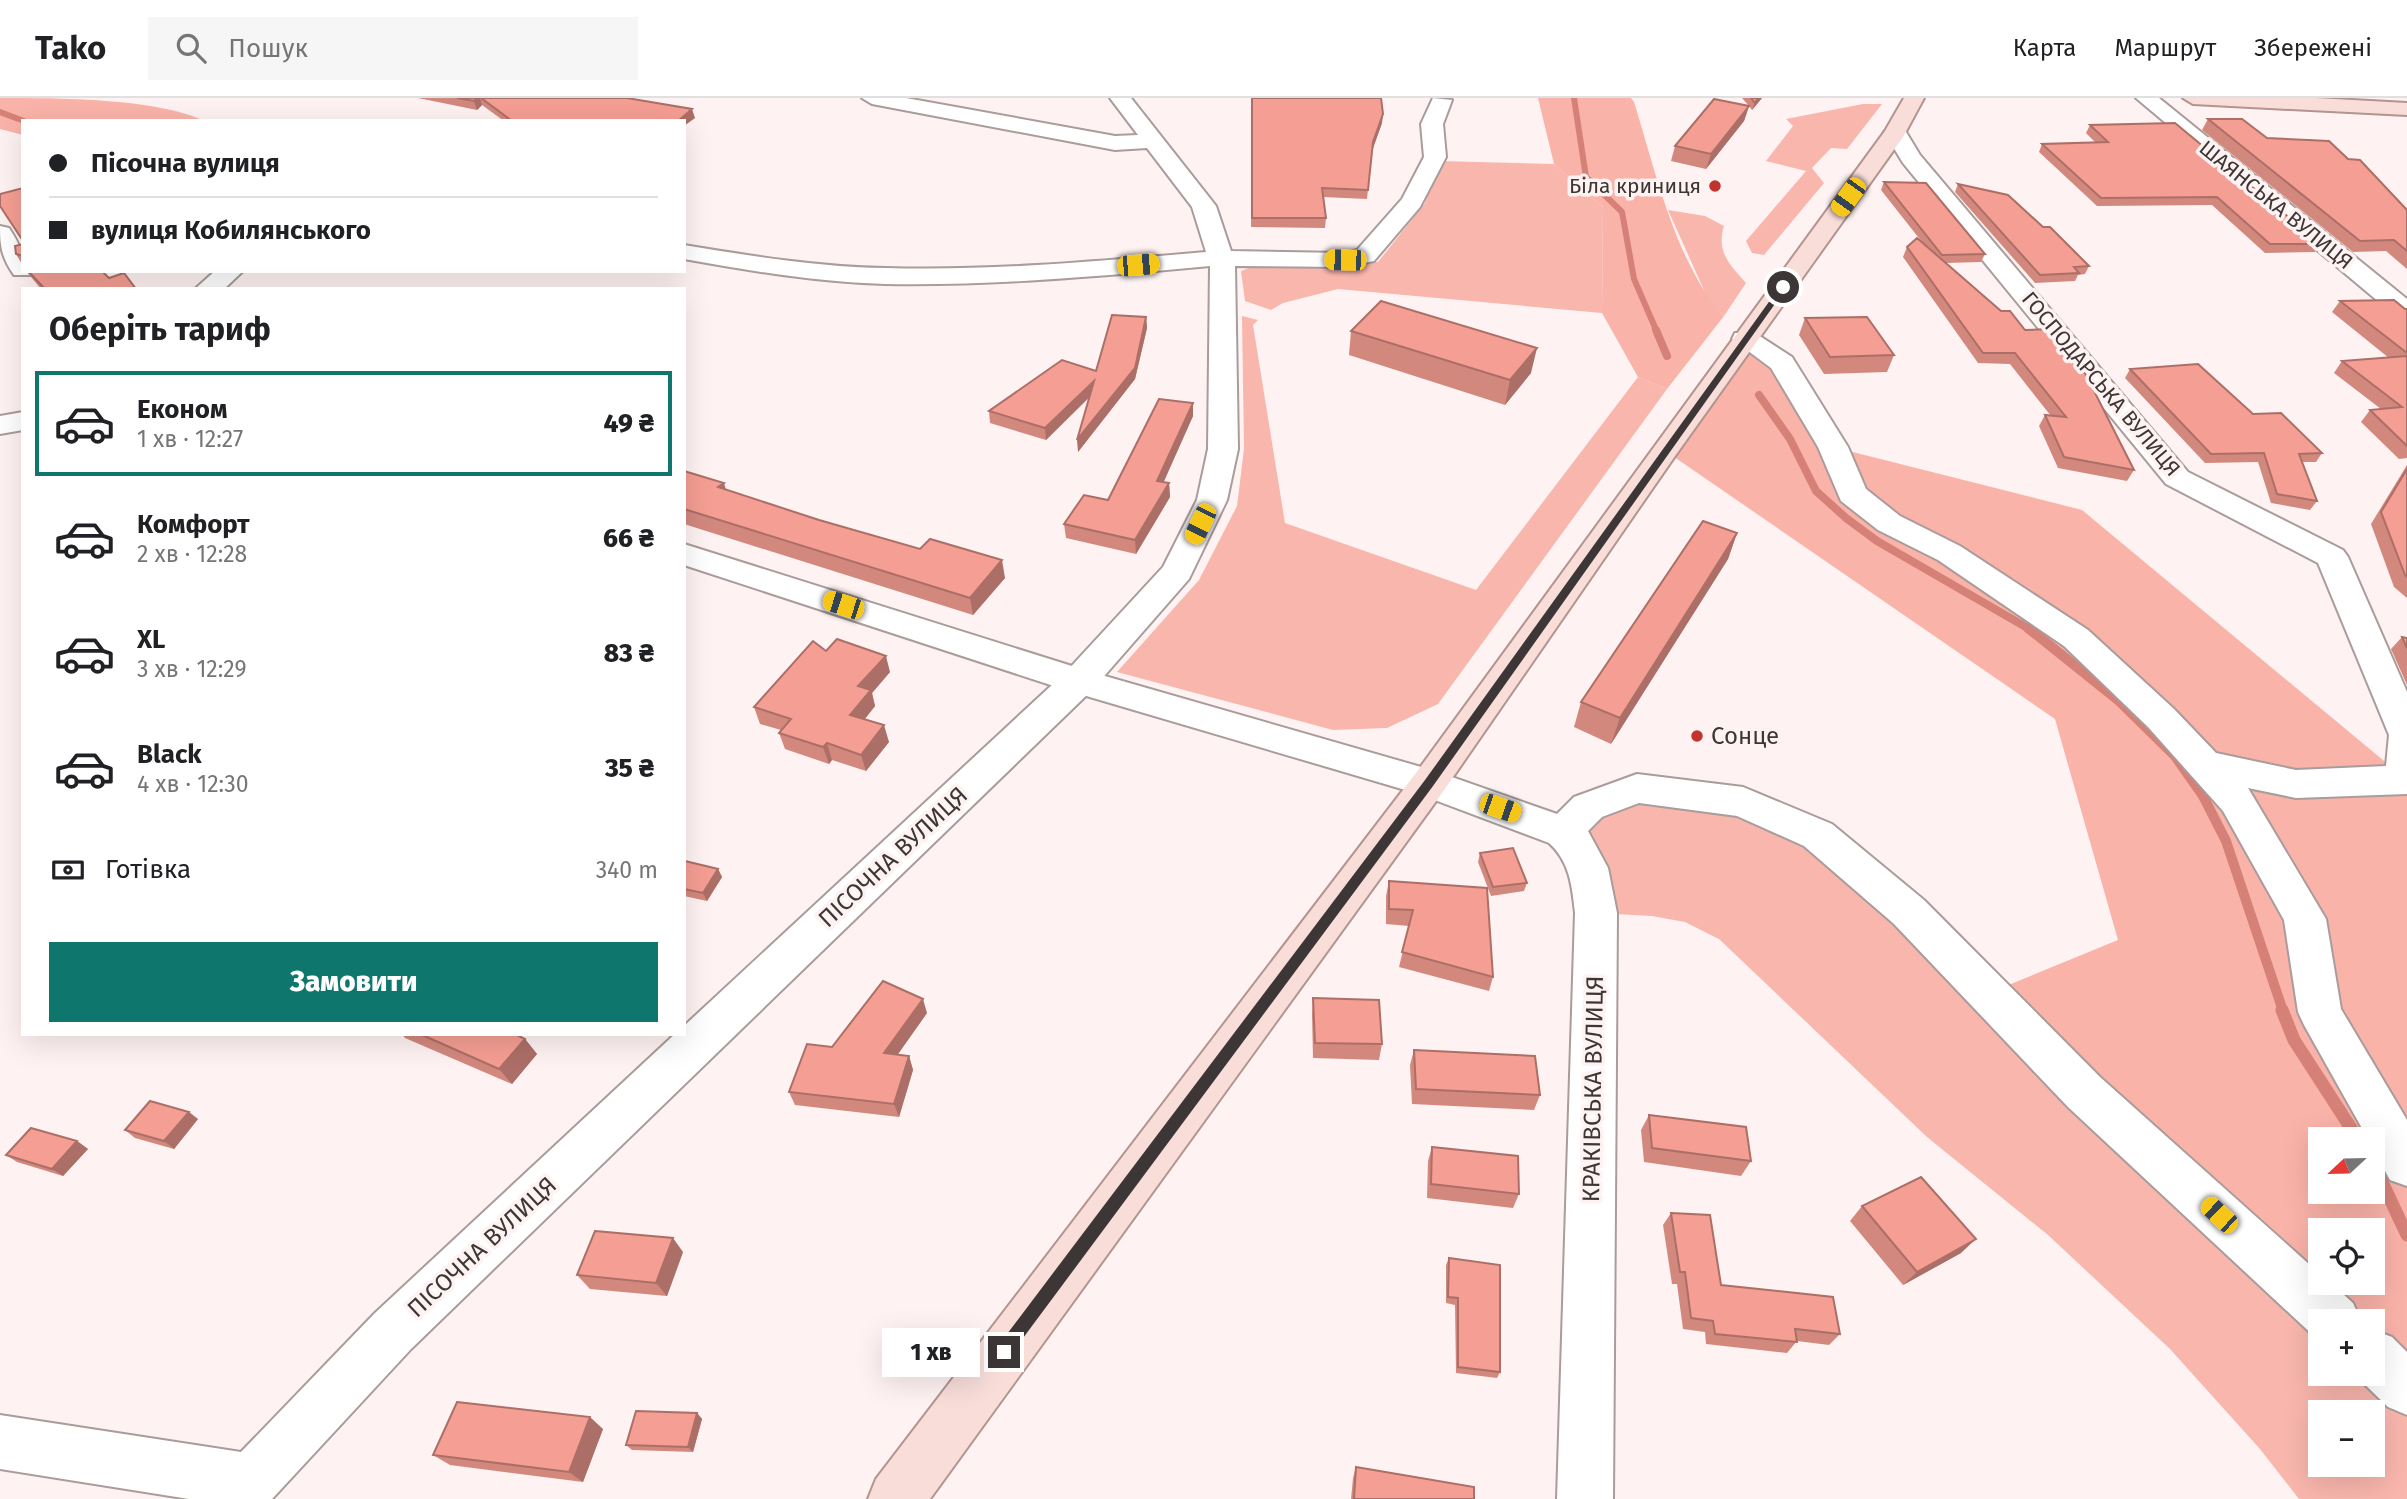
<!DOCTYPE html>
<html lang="uk">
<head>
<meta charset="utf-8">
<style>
  :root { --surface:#fff; --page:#f6f6f6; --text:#202124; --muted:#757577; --line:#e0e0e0; --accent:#0f766e }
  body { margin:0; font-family:"Fira Sans",sans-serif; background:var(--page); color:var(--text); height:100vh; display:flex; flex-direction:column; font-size:26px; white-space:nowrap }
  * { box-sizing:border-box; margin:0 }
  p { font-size:23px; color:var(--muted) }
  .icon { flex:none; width:38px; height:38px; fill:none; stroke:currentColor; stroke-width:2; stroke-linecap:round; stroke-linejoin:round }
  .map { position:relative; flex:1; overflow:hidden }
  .drawer { position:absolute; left:21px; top:189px; width:665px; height:749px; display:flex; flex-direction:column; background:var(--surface); border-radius:0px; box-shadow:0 7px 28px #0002 }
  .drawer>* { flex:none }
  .top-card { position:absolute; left:21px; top:21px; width:665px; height:154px; border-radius:0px; box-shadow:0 7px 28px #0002; display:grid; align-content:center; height:154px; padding:0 28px; background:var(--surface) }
  .needle { width:46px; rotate:248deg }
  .fabs { position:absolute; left:2308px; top:1029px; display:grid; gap:14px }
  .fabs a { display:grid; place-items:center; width:77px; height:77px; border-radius:0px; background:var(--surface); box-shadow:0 7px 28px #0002; font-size:35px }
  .end { position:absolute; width:32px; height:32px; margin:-16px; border:9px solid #3c3736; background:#fff; box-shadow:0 0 0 4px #fff }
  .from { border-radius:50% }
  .bubble { position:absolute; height:49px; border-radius:0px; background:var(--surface); box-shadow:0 7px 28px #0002; font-size:23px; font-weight:800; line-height:49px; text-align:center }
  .car { position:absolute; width:21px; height:42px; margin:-21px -10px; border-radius:9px; box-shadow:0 0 5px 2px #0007; background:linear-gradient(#f5c518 24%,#345 0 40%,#f5c518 0 76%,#345 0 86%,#f5c518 0) }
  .top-card b { display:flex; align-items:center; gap:24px; height:66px; font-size:26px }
  .top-card b+b { border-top:2px solid var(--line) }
  .top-card i { width:18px; height:18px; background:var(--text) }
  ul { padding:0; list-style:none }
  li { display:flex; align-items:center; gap:21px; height:105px; margin:0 14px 10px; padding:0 14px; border:4px solid transparent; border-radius:0px }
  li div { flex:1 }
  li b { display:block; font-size:26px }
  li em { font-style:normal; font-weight:800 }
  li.selected { border-color:var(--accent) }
  li>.icon { width:63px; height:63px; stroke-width:1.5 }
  h2 { padding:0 28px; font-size:32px; line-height:84px }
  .pay { display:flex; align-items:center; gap:18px; height:77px; padding:0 28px; font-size:26px }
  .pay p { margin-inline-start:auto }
  .primary-button { display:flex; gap:14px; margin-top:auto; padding:14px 28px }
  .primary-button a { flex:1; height:80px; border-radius:0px; background:var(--accent); color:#fff; font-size:28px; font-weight:800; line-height:80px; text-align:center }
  header { display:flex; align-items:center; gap:42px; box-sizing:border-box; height:98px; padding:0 35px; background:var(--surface); border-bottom:2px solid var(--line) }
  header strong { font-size:33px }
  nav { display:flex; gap:38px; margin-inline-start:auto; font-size:24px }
  .search { width:490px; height:63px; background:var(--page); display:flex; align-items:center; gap:18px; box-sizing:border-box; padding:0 24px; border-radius:0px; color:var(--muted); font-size:26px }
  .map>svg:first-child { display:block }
</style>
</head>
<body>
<header>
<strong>Tako</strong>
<div class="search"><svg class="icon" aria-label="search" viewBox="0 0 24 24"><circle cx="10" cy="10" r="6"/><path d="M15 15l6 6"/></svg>Пошук</div>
<nav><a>Карта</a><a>Маршрут</a><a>Збережені</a></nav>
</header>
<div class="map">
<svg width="2407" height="1401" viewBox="0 0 2407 1401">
  <rect width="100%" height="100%" fill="#fef3f2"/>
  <g fill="#f9b6ad" fill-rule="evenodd">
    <path d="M1863,6H1882L1847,51L1831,50L1812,70L1824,85L1764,157L1752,155L1746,143L1806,73L1766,63L1793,28L1786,21Z"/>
    <path d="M1439,63L1554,66L1603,109L1602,215L1338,191L1283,205L1271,212L1245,203L1241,173L1260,166L1378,164L1425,105Z"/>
    <path d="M1668,112L1705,118L1724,128C1716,154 1730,167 1746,185L1724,218L1708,201Z"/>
    <path d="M1242,218L1258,222L1253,227L1285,425L1476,492L1638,279L1667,291L1438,606L1387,630L1333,632L1117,574L1199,482L1237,408L1244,351Z"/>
    <path d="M1637,690L1818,737L2084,994L2335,1223H2320V1276H2373L2407,1290V1401H2299L2260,1351L2170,1251L2048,1137L1927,1039L1719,841L1685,824L1652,818L1596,815L1573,742ZM2320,1314H2373V1367H2320Z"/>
  </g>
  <g fill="#fab3a9" fill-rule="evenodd">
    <path d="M0,0C57,0 155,0 205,23H23V37L0,31Z"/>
    <path d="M1538,0H1631L1634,4C1655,71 1676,167 1724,218L1667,291L1638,279L1602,215L1603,109L1554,66Z"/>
    <path d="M1745,241L1782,265L1833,349L2082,412L2407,682V1290L2373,1258V1223H2335L2084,994L1989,895L2118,842L2055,621L1664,352ZM2320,1041H2373V1094H2320ZM2320,1132H2373V1185H2320Z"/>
  </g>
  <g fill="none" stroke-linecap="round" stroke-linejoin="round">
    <g stroke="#d68177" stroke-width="6">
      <path d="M1574,0L1586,79L1622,114L1634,181L1657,234"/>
      <path d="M0,14L24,23"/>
    </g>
    <g stroke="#d68177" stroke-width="8">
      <path d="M1656,232L1667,258"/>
      <path d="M1759,297L1790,341L1816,393L1846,420L1877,443L2031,532"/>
    </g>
    <path stroke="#d68177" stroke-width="10" d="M2028,530L2118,602L2175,658L2203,698L2226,743L2283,913"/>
    <g stroke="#d68177" stroke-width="13">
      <path d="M2282,912L2294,942L2358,1041"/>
      <path d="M2373,1065L2407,1137"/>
    </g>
    <g stroke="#a99c9b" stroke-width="4">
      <g id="street">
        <path d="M862,0H906L1115,38L1138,37L1110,0H1131L1216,108L1231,153L1345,155L1357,152L1402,101L1424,59L1421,26L1433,0L1452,2L1443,26L1446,59L1420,109L1374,163L1345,169L1235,168L1238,351L1227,402L1189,481L1092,592L411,1251L272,1401H189L0,1371V1317L241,1354L375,1215L675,936H684V928L1066,574L1163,469L1197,402L1208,351L1210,168C1102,178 994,188 885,186C817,184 751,173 684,161V147C751,158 818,169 886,170C993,173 1100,163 1206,154L1192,109L1147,50L1115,52L872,6Z"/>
        <path d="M2136,0H2159L2407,201V222L2398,220Z"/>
        <path d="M1895,27L1903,29L1920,57L2188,374L2343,452L2348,459L2407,594V696L2296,700L2248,690L2326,821L2341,911L2407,1022V1088L2390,1082L2373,1051V1041H2368L2304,927L2298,914L2284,822L2223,713L2148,629L2064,548L1938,462L1878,432L1841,403L1818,349L1771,270L1732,241L1735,235H1755L1792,259L1848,349L1866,391L1900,418L1960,448L2088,532L2174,611L2216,655L2296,672L2386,668L2389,637L2318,465L2166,386L1903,65L1884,34Z"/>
        <path d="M0,128L9,130C19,145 23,154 23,173H35L32,177H14C2,160 0,149 0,128Z"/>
        <path d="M215,173H243L224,191H195Z"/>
        <path d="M1429,671L1557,716L1574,699L1637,676L1743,689L1832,726L1924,802L2100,979L2320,1176V1185H2331L2353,1205L2361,1223H2320V1243L2317,1241L2068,1009L1894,826L1804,748L1737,718L1639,705L1602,719L1588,733L1608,770L1617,815L1613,1401H1557L1575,815C1572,788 1570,764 1549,745L1416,695L1410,685L1416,675Z"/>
        <path d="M2373,1232L2392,1239L2407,1254V1317L2388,1309L2354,1276H2373Z"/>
      </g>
    </g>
    <g stroke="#a99c9b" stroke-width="4">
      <g id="secondary">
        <path d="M23,314V332L0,336V318Z"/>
        <path d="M684,446L1091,574L1442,675L1448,685L1442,695L1429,699L1066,592L684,467Z"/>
      </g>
    </g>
    <g stroke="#b3948f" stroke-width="4">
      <g id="primary">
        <path d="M1904,0H1924L1903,39L1675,358L1442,695L930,1401H868L876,1381L1416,675L1885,33Z"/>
        <path d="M2183,0H2316L2407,5V17L2193,6Z"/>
      </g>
    </g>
    <use href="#street" fill="#fff" fill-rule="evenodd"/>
    <use href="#secondary" fill="#fff" fill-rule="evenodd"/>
    <use href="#primary" fill="#f8ddd9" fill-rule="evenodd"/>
  </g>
  <g fill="#d3887e">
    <path d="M418,0H627L695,20L684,23H504L482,7L477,12Z"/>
    <path d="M1252,0L1382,25L1372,53L1367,101L1323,99L1326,120L1325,130L1251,129Z"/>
    <path d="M1742,0H1762L1752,12L1749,8L1744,23L1706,71L1671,63L1675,48L1749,8Z"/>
    <path d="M2208,21L2267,40L2348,61L2407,112V171L2386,153L2353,154L2202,32Z"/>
    <path d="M2090,27L2321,146L2315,154L2265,155L2212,107L2097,108L2039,54L2042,46L2096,45L2086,35Z"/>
    <path d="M1884,84L1985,156L1981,164L1946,165L2134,372L2127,383L2058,370L2039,328L2045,317L2051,318L2010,266L1978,265L1903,159L1907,149L1922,144L1881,92Z"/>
    <path d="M1958,86L2043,129L2089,168L2085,176L2078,177L2075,183L2035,185L1955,94Z"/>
    <path d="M23,146V168L16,156Z"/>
    <path d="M26,173H102L109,180L136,191H41Z"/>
    <path d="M2340,203L2407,211V360L2399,361L2361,324L2370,312L2381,311L2334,275L2342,263L2389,260L2332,214Z"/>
    <path d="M1146,219L1147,230L1135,281L1078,354L1089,300L1046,342L990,325L989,313L1096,273Z"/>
    <path d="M1805,220L1894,257L1887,274L1824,276L1799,237Z"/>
    <path d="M1351,233L1531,275L1505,307L1349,257Z"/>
    <path d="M2130,271L2253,316L2322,355L2316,364H2302L2317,403L2310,412L2271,405L2258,364L2205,365L2125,280Z"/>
    <path d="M1193,305V318L1163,384L1169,385L1170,399L1136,456L1066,440L1064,426L1108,402Z"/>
    <path d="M2407,367V500L2394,489L2371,426Z"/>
    <path d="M684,373L726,392L1005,480L973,517L684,426Z"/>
    <path d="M1737,435L1728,461L1611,646L1574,629L1581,604Z"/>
    <path d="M2402,539L2407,540V587L2391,551Z"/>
    <path d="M826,553L890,574L872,595L875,608L865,621L889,644L866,673L832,662L829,666L785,651L779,635L781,632L760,626L754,609Z"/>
    <path d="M1480,755L1527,785L1524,793L1491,798L1478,764Z"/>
    <path d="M684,764L718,771L722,779L707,803L684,798Z"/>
    <path d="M1389,783L1493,879L1489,893L1399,869L1409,828L1386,826V798Z"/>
    <path d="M1313,900L1382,946L1379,962L1313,960L1312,917Z"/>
    <path d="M927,915L897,957L909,958L913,972L899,1019L795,1007L789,994L832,949Z"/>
    <path d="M402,936H515L525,941L537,956L512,986L405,940Z"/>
    <path d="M1414,952L1540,997L1534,1012L1412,1006L1410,967Z"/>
    <path d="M1649,1017L1751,1063L1741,1078L1644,1064L1641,1032Z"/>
    <path d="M198,1021L174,1051L135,1040L125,1032Z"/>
    <path d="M77,1043L88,1051L63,1078L17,1064L6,1057Z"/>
    <path d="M1432,1049L1519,1096L1513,1110L1427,1100L1428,1063Z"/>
    <path d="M1862,1108L1961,1155L1903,1187L1850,1123Z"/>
    <path d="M1671,1115L1721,1187L1840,1236L1829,1247L1797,1243L1787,1255L1706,1246L1705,1234L1683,1231L1677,1186H1672L1663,1127Z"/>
    <path d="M683,1154L667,1198L590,1191L577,1177Z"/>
    <path d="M1449,1160L1500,1274L1497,1280L1456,1275L1455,1207L1446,1205V1167Z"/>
    <path d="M697,1315L702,1321L693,1354L632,1352L626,1347Z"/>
    <path d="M603,1331L583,1384L450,1367L433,1357Z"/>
    <path d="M1356,1369L1474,1401H1351L1353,1380Z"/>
  </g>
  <g fill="#ac6f67">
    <path d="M477,0H480L482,7L477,12L474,3Z"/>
    <path d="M1758,0H1762L1752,12L1755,5Z"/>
    <path d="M1749,8L1744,23L1706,71L1711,56Z"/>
    <path d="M692,11L695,20L684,28V23H678Z"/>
    <path d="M1383,16L1382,25L1372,53L1367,101L1373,44Z"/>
    <path d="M1146,219L1147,230L1135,281L1078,354L1077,342Z"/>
    <path d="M1537,250L1531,275L1505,307L1510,282Z"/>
    <path d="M1094,283V294L1046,342L1045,330Z"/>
    <path d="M1193,305V318L1158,397L1157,383Z"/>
    <path d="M724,385L729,402L718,389Z"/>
    <path d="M1169,385L1170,399L1136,456L1135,442Z"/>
    <path d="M1737,435L1728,461L1611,646L1620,620Z"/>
    <path d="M1002,462L1005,480L973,517L970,500Z"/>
    <path d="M886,558L890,574L872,595L875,608L855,633L850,617L858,588Z"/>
    <path d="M884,627L889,644L866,673L861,657Z"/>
    <path d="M827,645L832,662L829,666L823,649Z"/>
    <path d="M718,771L722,779L707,803L703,795Z"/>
    <path d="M923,901L927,915L889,969L884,955Z"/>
    <path d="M525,941L537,956L512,986L499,971Z"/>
    <path d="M909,958L913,972L899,1019L894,1006Z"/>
    <path d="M189,1014L198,1021L174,1051L164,1043Z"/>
    <path d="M77,1043L88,1051L63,1078L52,1071Z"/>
    <path d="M673,1140L683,1154L667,1198L656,1185Z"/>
    <path d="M1976,1141L1961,1155L1903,1187L1917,1174Z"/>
    <path d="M697,1315L702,1321L693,1354L688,1349Z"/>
    <path d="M590,1319L603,1331L583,1384L569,1374Z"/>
  </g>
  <g fill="#f59e93" stroke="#ac6f67" stroke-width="2">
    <path d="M457,0H477L474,3Z"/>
    <path d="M481,0H627L692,11L678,23H512Z"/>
    <path d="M1252,0H1381L1383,16L1373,44L1368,92L1322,90L1326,120H1252Z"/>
    <path d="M1751,0H1758L1755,5Z"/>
    <path d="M1714,1L1749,8L1711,56L1675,48Z"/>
    <path d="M2208,21H2242L2267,40L2329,43L2348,61L2360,62L2407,112V153L2394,142L2360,143Z"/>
    <path d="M2175,25L2321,146H2270L2217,99L2101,100L2042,46L2108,44L2090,27Z"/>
    <path d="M1884,84L1926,85L1985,156L1942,157Z"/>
    <path d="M1958,86L2008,97L2043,129H2050L2089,168L2074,169L2079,175L2040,177Z"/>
    <path d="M23,90V143L0,108V96Z"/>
    <path d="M1917,140L2001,213H2010L2025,232L2050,231L2083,271L2134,372L2064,359L2045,317L2066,319L2015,255H1983L1907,149Z"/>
    <path d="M23,146V158L16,156L15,148Z"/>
    <path d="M28,173H102L109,180L124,175L136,191H45Z"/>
    <path d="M2394,202L2405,211H2407V255L2340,203Z"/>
    <path d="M1381,203L1537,250L1510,282L1351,233Z"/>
    <path d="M1112,217L1146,219L1135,270L1077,342L1094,283L1045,330L989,313L1062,262L1096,273Z"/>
    <path d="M1867,219L1894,257L1830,259L1805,220Z"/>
    <path d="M2407,258V348L2370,312L2402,309L2342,263Z"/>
    <path d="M2198,266L2253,316L2281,315L2322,355L2299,356L2317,403L2277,396L2264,355L2211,356L2130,271Z"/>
    <path d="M1159,301L1193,305L1157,383L1169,385L1135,442L1064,426L1084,397L1108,402Z"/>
    <path d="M2407,371V479L2405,477L2381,414Z"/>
    <path d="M684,373L724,385L718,389L819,422L920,451L930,441L1002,462L970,500L684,411Z"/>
    <path d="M1703,423L1737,435L1620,620L1581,604Z"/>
    <path d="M2402,539L2407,540V550Z"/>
    <path d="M837,541L886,558L858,588L871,592L850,617L884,627L861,657L827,645L823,649L779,635L791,621L754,609L813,543L826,553Z"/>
    <path d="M1513,750L1527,785L1493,789L1480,755Z"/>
    <path d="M685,763L718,771L703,795L684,791Z"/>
    <path d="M1389,783L1487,790L1493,879L1402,854L1413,812L1389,811Z"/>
    <path d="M883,883L923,901L884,955L909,958L894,1006L789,994L807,946L832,949Z"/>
    <path d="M1313,900L1379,902L1382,946L1315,945Z"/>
    <path d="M420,936H515L525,941L499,971Z"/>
    <path d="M1414,952L1535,958L1540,997L1416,991Z"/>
    <path d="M150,1003L189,1014L164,1043L125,1032Z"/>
    <path d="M1649,1017L1746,1029L1751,1063L1652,1050Z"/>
    <path d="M31,1030L77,1043L52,1071L6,1057Z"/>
    <path d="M1432,1049L1518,1058L1519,1096L1431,1086Z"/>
    <path d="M1921,1079L1976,1141L1917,1174L1862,1108Z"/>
    <path d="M1671,1115L1710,1117L1721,1187L1833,1199L1840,1236L1795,1231L1797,1244L1715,1236L1713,1223L1691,1220L1685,1174H1680Z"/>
    <path d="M595,1133L673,1140L656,1185L577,1177Z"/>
    <path d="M1449,1160L1500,1167V1274L1458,1269V1200L1448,1199Z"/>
    <path d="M457,1304L590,1319L569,1374L433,1357Z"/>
    <path d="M636,1313L697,1315L688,1349L626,1347Z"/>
    <path d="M1356,1369L1474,1389V1401H1354Z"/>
  </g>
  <path fill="#3c3736" d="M1781,187L1787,189L1433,688L1009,1259H998V1248L1425,682Z"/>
  <g fill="#c1332c" stroke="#fef3f2" stroke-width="2.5">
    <circle cx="1715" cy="88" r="7"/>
    <circle cx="1697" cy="638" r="7"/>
  </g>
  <g text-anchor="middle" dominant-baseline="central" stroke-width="7" stroke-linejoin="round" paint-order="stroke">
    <g font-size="21" fill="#3c3736" stroke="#fef3f2" text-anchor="end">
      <text x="1701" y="88">Біла криниця</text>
    </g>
    <g font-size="21" fill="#3c3736" stroke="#fef3f2">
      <text transform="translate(2276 107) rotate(39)">ШАЯНСЬКА ВУЛИЦЯ</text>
      <text transform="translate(2101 286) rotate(50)">ГОСПОДАРСЬКА ВУЛИЦЯ</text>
    </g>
    <g font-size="24" fill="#3c3736" stroke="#fef3f2" text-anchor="start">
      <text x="1711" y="638">Сонце</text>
    </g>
    <g font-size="24" fill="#3c3736" stroke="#fef3f2">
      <text transform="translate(893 759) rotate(-43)">ПІСОЧНА ВУЛИЦЯ</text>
      <text transform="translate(1593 991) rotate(-89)">КРАКІВСЬКА ВУЛИЦЯ</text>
      <text transform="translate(482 1149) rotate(-43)">ПІСОЧНА ВУЛИЦЯ</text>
    </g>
  </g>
</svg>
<div class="fabs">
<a><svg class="needle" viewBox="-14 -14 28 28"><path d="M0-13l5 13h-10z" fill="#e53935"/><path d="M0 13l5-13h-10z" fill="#757577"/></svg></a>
<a><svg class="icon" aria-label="locate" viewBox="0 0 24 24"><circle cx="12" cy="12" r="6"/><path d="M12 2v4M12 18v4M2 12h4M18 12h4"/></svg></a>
<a>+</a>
<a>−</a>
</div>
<i class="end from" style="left:1783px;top:189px"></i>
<i class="end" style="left:1004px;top:1254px"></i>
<div class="bubble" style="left:882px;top:1230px;width:98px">1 хв</div>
<i class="car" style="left:1848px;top:99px;rotate:216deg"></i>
<i class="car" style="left:1345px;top:162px;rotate:271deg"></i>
<i class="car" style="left:1138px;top:167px;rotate:85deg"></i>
<i class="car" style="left:1200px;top:426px;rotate:206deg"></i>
<i class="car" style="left:843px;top:507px;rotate:288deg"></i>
<i class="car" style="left:1500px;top:710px;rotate:109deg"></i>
<i class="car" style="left:2219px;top:1117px;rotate:313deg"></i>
<div class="top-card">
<b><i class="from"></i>Пісочна вулиця</b>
<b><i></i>вулиця Кобилянського</b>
</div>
<section class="drawer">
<h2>Оберіть тариф</h2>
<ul>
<li class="selected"><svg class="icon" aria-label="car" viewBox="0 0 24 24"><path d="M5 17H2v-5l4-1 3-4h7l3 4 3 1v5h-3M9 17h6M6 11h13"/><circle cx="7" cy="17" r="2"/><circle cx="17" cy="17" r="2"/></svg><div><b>Економ</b><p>1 хв · 12:27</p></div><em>49 ₴</em></li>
<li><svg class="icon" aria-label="car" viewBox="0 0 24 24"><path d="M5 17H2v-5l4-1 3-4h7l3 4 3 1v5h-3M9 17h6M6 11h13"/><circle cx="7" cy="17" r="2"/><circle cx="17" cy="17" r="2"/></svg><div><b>Комфорт</b><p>2 хв · 12:28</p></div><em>66 ₴</em></li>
<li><svg class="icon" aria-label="car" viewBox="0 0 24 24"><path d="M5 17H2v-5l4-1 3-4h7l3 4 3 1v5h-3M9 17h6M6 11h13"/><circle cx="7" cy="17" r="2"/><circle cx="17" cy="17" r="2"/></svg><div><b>XL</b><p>3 хв · 12:29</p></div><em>83 ₴</em></li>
<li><svg class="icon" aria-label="car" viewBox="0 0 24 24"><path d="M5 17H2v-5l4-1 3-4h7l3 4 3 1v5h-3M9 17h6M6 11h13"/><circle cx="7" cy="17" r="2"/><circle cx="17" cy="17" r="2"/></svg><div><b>Black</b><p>4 хв · 12:30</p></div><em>35 ₴</em></li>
</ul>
<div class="pay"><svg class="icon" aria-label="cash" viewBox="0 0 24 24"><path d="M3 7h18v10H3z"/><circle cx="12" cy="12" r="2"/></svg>Готівка<p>340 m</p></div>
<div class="primary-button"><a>Замовити</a></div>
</section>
</div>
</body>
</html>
